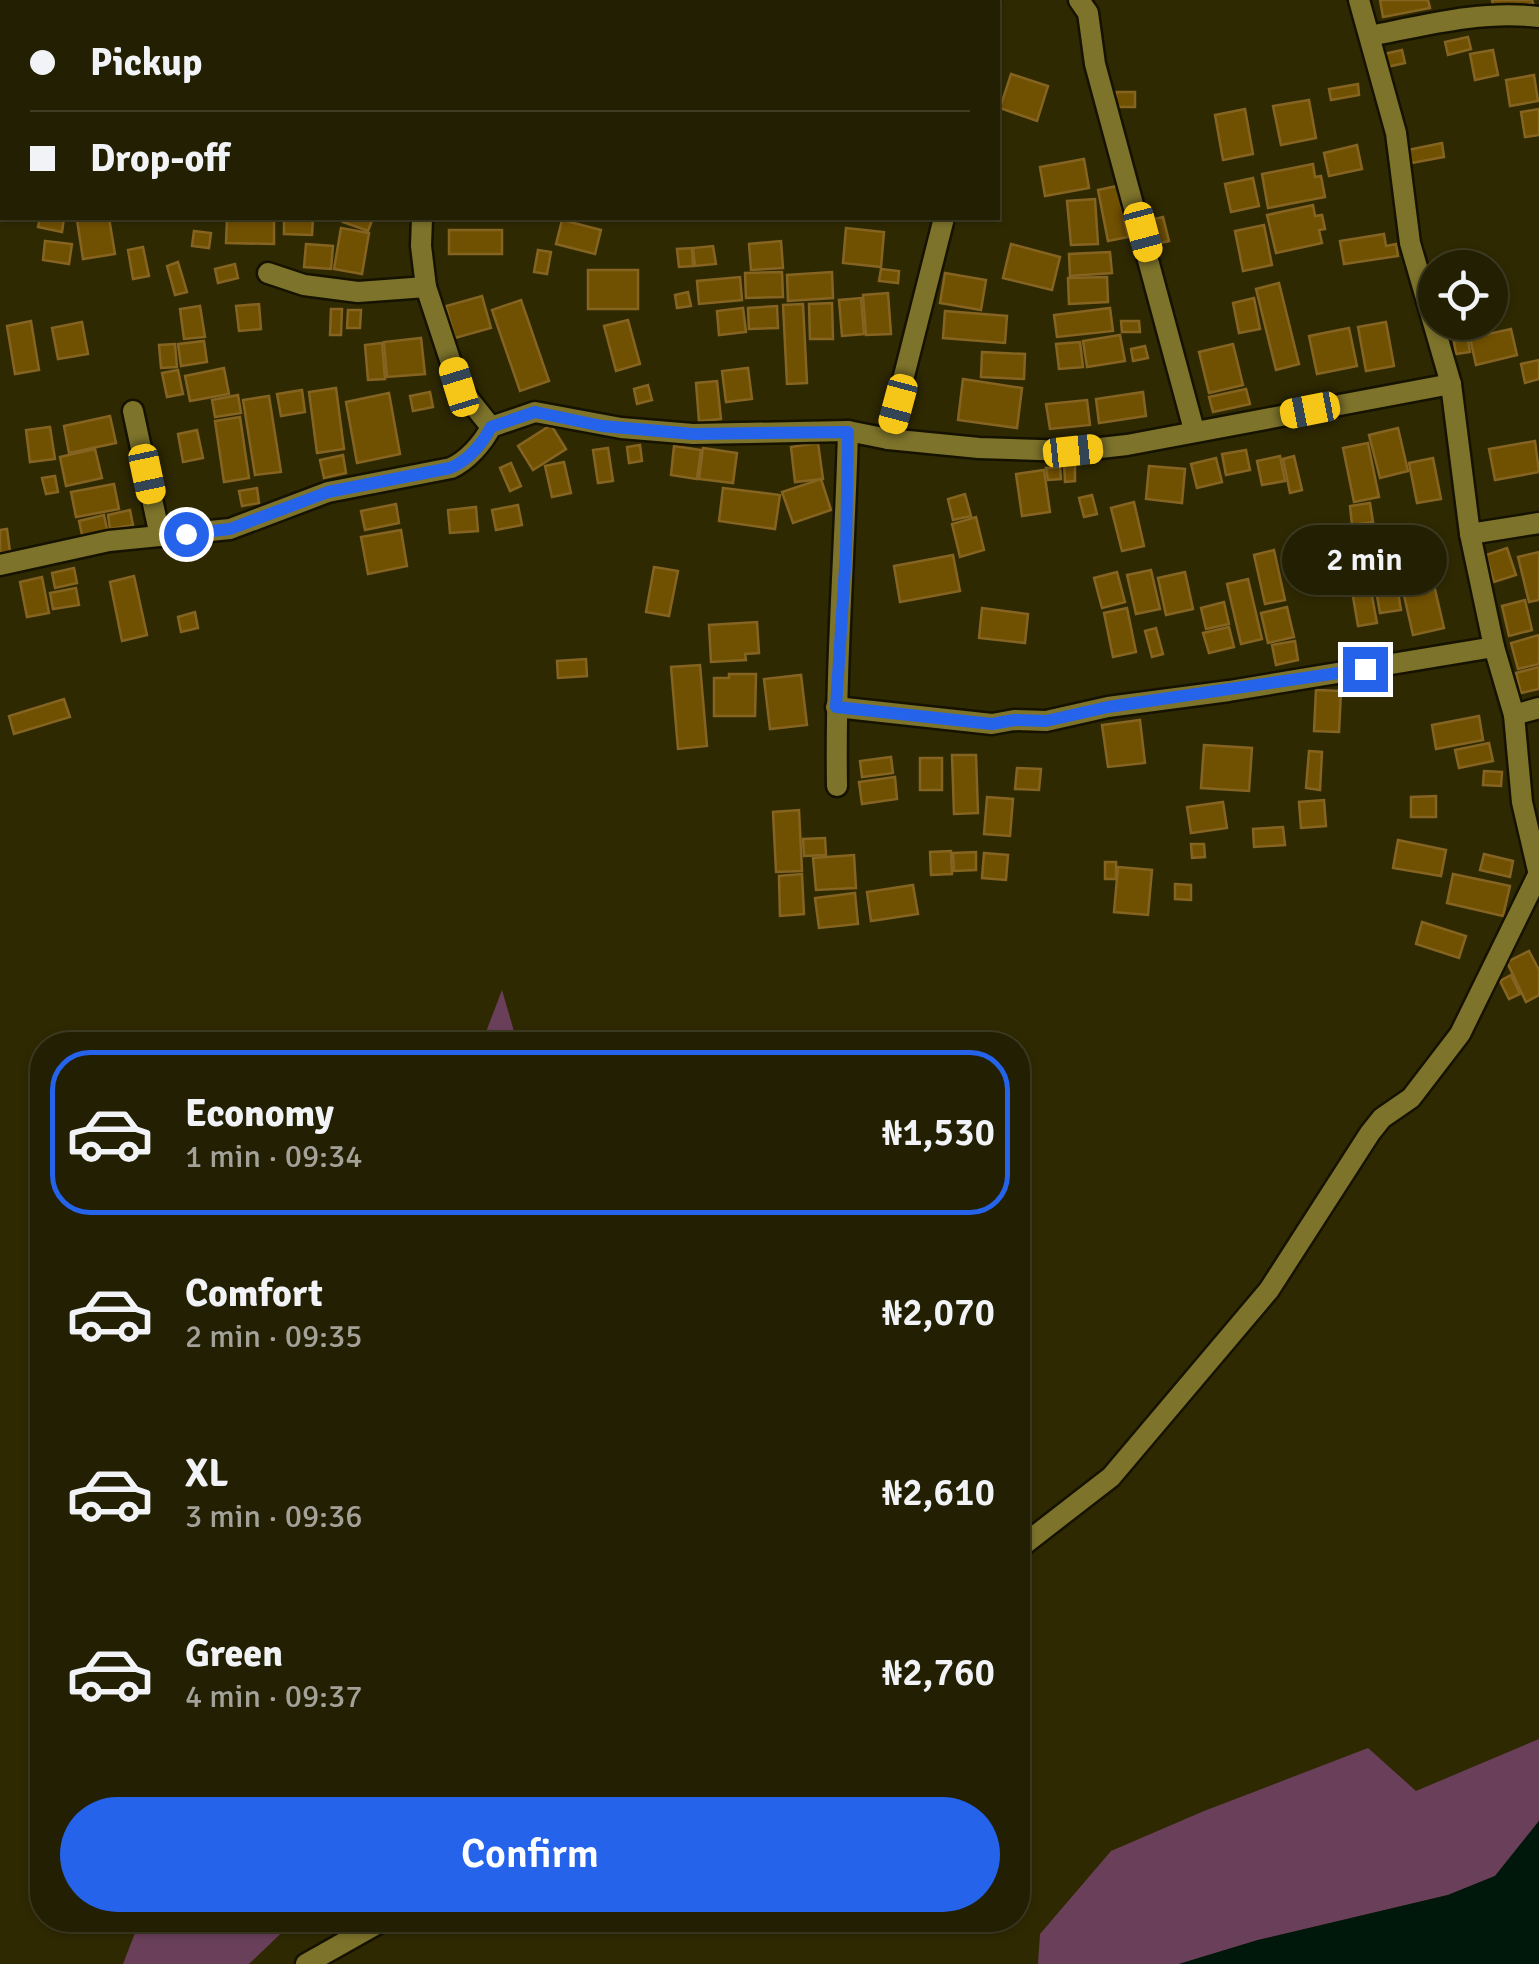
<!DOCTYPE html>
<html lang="en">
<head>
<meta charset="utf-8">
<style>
  :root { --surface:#231f02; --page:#2b270c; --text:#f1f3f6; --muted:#a3a299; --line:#403d24; --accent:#2563eb }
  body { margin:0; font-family:Signika,sans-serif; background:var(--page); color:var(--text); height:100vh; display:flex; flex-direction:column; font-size:38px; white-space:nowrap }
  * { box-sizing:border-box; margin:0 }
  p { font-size:32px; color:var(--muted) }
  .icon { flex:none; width:55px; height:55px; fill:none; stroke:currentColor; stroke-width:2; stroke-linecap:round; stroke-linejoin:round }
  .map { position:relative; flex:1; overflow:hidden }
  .sheet { position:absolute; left:30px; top:1032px; width:1000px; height:900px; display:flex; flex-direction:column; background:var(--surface); border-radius:40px; box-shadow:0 2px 8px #0004,0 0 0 2px var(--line) }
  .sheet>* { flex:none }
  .banner { position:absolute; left:0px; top:0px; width:1000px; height:220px; box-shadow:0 2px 8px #0004,0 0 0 2px var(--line); display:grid; align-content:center; height:220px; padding:0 30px; background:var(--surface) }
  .tools { position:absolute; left:1418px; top:250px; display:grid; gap:20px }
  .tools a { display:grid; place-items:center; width:90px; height:90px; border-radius:50%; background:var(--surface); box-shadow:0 2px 8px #0004,0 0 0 2px var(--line); font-size:50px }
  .end { position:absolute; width:45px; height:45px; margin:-22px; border:12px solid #2563eb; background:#fff; box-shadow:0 0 0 5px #fff }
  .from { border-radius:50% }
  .bubble { position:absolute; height:70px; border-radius:35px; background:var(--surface); box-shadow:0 2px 8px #0004,0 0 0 2px var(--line); font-size:32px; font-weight:600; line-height:70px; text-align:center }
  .car { position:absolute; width:30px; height:60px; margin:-30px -15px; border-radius:12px; box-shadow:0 0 8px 2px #0007; background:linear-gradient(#f5c518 24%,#345 0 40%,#f5c518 0 76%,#345 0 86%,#f5c518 0) }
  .banner b { display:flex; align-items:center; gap:35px; height:95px; font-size:38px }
  .banner b+b { border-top:2px solid var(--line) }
  .banner i { width:25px; height:25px; background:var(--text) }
  ul { padding:18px 0 0; list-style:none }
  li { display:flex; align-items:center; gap:30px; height:165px; margin:0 20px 15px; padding:0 10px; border:5px solid transparent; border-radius:40px }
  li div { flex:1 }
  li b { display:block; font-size:38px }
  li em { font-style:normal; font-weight:600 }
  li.selected { border-color:var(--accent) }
  li>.icon { width:90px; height:90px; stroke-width:1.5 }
  .cta { display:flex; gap:20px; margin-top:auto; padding:20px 30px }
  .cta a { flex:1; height:115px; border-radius:60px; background:var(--accent); color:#fff; font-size:40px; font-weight:600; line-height:115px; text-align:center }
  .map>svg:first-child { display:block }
</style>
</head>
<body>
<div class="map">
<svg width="1539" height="1964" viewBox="0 0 1539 1964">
  <rect width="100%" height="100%" fill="#2f2902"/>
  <g fill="#6a3f5a">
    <path d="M502,990L518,1045H481Z"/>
    <path d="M1539,1739V1821L1495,1876L1448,1895L1258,1940L1179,1964H1038L1040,1934L1111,1851L1204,1811L1368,1748L1416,1791Z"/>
    <path d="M140,1920H295L249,1964H123Z"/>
  </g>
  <path fill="#00170c" d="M1539,1821V1964H1179L1258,1940L1448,1895L1495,1876Z"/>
  <g fill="#705001" stroke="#856421" stroke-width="2.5">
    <path d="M1380,0H1428L1430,8L1383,17Z"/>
    <path d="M1492,0H1532L1533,3L1495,13Z"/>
    <path d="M1468,37L1471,49L1448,55L1445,42Z"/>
    <path d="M1402,50L1405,63L1387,67L1384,54Z"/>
    <path d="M1493,50L1498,75L1475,80L1470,54Z"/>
    <path d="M1011,74L1048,86L1037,121L1000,108Z"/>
    <path d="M1534,75L1538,101L1510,106L1506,80Z"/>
    <path d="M1358,84L1359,95L1331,100L1329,89Z"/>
    <rect x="1116" y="92" width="19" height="15"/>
    <path d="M1309,100L1316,138L1281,145L1273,106Z"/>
    <path d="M1245,109L1253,154L1223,160L1215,115Z"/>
    <path d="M1539,109V135L1525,137L1521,112Z"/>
    <path d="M1442,143L1444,157L1406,164L1403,151Z"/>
    <path d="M1357,145L1362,169L1329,176L1324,153Z"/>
    <path d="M1084,159L1089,188L1045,196L1040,167Z"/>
    <path d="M1313,164L1315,177L1321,176L1325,197L1268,208L1262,174Z"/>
    <path d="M1253,178L1259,206L1231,212L1225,184Z"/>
    <path d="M1117,186L1128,237L1108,241L1098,190Z"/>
    <path d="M1095,199L1098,244L1071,245L1067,201Z"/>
    <path d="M1313,205L1315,216L1322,215L1325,229L1319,230L1322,243L1276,253L1267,215Z"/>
    <path d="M1163,217L1169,241L1156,244L1150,220Z"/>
    <path d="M40,218H64L62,232L38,227Z"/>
    <path d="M91,218H109L115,254L83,259L77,220Z"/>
    <path d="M227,218H274V244L226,243Z"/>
    <path d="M284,218H313L312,235L284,234Z"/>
    <path d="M345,218H373L368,231L343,222Z"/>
    <path d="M562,220L601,230L595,254L556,244Z"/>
    <path d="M1264,225L1272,265L1243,271L1235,231Z"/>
    <path d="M341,228L369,233L362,274L334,269Z"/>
    <path d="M846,228L884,232L881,267L843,263Z"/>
    <rect x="449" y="230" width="53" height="24"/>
    <path d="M194,231L211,233L209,248L192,246Z"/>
    <path d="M1384,234L1386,246L1396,244L1398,256L1344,264L1340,241Z"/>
    <path d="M45,241L72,244L69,264L43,260Z"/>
    <path d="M781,241L783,268L751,270L749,244Z"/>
    <path d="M306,244L333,246L331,269L304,267Z"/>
    <path d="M1011,244L1060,257L1052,290L1003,278Z"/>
    <path d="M713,246L716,264L695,266L693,248Z"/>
    <path d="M143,247L149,276L133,279L128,250Z"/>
    <path d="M692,248L693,266L679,267L677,249Z"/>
    <path d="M538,250L551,252L547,274L534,272Z"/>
    <path d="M1110,252L1112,273L1070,276L1069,254Z"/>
    <path d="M178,262L187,292L175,295L167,266Z"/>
    <path d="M235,264L238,278L218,283L215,269Z"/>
    <path d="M881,269L899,271L898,283L879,281Z"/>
    <rect x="588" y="270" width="50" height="39"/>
    <path d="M782,272L783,297L746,298L745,273Z"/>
    <path d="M832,272L833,298L788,301L787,275Z"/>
    <path d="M945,273L986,280L981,310L940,303Z"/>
    <path d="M740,277L742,300L699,304L697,281Z"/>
    <path d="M1107,277L1108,302L1069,304L1068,278Z"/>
    <path d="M1279,283L1299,364L1276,370L1256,289Z"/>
    <path d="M688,292L691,306L677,308L675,295Z"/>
    <path d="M888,293L891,334L866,335L863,295Z"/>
    <path d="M482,296L491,328L455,338L446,306Z"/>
    <path d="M861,298L864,334L842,336L839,300Z"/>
    <path d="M1254,298L1260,329L1239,333L1233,303Z"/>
    <path d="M521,300L549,381L520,391L492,310Z"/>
    <path d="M832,303L833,339H810L809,304Z"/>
    <path d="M259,304L261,329L239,331L236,306Z"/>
    <path d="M803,304L807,383L787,384L783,305Z"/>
    <path d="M200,306L205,337L184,339L180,309Z"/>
    <path d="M777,306L778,328L749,329L748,308Z"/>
    <path d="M743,308L746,332L719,335L717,311Z"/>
    <path d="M1110,308L1113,331L1057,337L1054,315Z"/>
    <path d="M331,309H342L341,335H330Z"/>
    <path d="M348,310H361L360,328H347Z"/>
    <path d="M945,311L1007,316L1005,343L943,338Z"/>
    <path d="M628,320L640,364L616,371L604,326Z"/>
    <path d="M31,321L39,370L15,374L7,326Z"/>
    <path d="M1121,321H1139L1140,332H1122Z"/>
    <path d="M82,322L88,354L58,359L52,328Z"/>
    <path d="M1386,322L1394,366L1366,371L1358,327Z"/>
    <path d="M1465,322L1470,352L1456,354L1451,323Z"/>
    <path d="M1349,328L1357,366L1317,374L1309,336Z"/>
    <path d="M1511,329L1517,355L1476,365L1470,338Z"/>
    <path d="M1120,335L1125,361L1087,367L1083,341Z"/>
    <path d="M421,338L425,374L387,377L384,342Z"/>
    <path d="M204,341L207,362L181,366L178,344Z"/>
    <path d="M1080,342L1083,367L1059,369L1056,344Z"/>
    <path d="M382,343L385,379L368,380L365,345Z"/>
    <path d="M175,344L177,367L161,368L159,345Z"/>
    <path d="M1233,344L1243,385L1209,393L1199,352Z"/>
    <path d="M1145,346L1148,358L1133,361L1131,349Z"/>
    <path d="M982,352L1025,354L1024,379L981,377Z"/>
    <path d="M1539,360V379L1525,383L1521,364Z"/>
    <path d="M224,368L229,394L190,401L185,376Z"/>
    <path d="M748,368L752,399L726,402L722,371Z"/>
    <path d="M178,370L183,394L167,397L162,373Z"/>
    <path d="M963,379L1022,388L1017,428L958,420Z"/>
    <path d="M717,381L721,419L699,421L696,383Z"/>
    <path d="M648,385L652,400L637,404L634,389Z"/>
    <path d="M336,388L344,449L317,453L309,392Z"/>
    <path d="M1246,389L1250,404L1213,412L1209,397Z"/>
    <path d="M302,390L305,412L281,416L277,394Z"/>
    <path d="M430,392L433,407L413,411L410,396Z"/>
    <path d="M1143,392L1146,416L1099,423L1096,399Z"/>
    <path d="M389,393L400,454L357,463L346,402Z"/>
    <path d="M238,395L241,413L215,417L212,400Z"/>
    <path d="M269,396L281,472L255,475L243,400Z"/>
    <path d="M1087,400L1090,425L1050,429L1046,404Z"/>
    <path d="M110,416L116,443L69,453L64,426Z"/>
    <path d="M240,417L249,478L224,482L215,421Z"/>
    <path d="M551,425L566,449L533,470L518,446Z"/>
    <path d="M50,427L55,459L30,462L26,430Z"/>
    <path d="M1398,428L1408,471L1380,478L1369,435Z"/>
    <path d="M197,430L203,458L183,462L178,434Z"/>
    <path d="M1535,441L1539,472L1495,480L1489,449Z"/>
    <path d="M818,443L823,479L795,482L791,447Z"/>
    <path d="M1368,443L1379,497L1354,502L1343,448Z"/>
    <path d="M640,445L642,461L629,463L627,447Z"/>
    <path d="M674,446L701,450L697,479L671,475Z"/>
    <path d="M608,448L613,481L598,483L593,450Z"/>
    <path d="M703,448L737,453L733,483L699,479Z"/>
    <path d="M95,449L102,478L66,486L60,457Z"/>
    <path d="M1246,450L1250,470L1226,475L1222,454Z"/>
    <path d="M343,455L346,473L324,478L320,460Z"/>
    <path d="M1280,456L1285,481L1262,485L1257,461Z"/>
    <path d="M1294,456L1302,490L1290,493L1283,459Z"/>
    <path d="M1216,458L1222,482L1197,488L1191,464Z"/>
    <path d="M1433,458L1441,499L1417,503L1409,463Z"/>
    <path d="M564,462L571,493L552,497L545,466Z"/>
    <path d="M1064,462H1075V481L1065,482Z"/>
    <path d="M511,463L521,486L510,491L500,468Z"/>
    <path d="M1149,466L1185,469L1182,503L1146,499Z"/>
    <path d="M1060,467L1061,479L1048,480L1046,468Z"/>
    <path d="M1044,470L1050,512L1022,516L1016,474Z"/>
    <path d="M55,476L58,492L46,494L42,478Z"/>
    <path d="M821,479L831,510L793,523L782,492Z"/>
    <path d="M114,484L119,509L76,517L71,492Z"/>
    <path d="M257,488L259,503L242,506L239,491Z"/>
    <path d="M723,488L780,495L775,529L719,521Z"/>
    <path d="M965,494L971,516L953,520L948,499Z"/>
    <path d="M1092,495L1097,514L1084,517L1079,498Z"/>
    <path d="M1134,502L1144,546L1122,551L1111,508Z"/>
    <path d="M1370,503L1373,522L1352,525L1350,506Z"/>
    <path d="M396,504L399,523L365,530L361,511Z"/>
    <path d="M518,505L522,525L496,530L492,510Z"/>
    <path d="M476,507L478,531L450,533L448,510Z"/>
    <path d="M130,510L133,525L110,529L108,515Z"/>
    <path d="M104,515L108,534L83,539L79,521Z"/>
    <path d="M976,517L984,550L960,557L952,524Z"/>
    <path d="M7,529L10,552L0,553V530Z"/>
    <path d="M1425,529L1430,576L1398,579L1393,533Z"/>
    <path d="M401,530L407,566L368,574L361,537Z"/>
    <path d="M1507,548L1516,575L1494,582L1486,555Z"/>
    <path d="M1274,550L1285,600L1265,604L1254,555Z"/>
    <path d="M1539,552V600L1529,602L1518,557Z"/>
    <path d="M953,555L960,591L900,602L894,566Z"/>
    <path d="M654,567L678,571L669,616L646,612Z"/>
    <path d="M74,568L77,583L55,588L52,573Z"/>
    <path d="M1151,570L1160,609L1136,614L1127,575Z"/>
    <path d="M1367,570L1377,623L1358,626L1349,573Z"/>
    <path d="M1117,572L1125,602L1102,608L1094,578Z"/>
    <path d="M1185,572L1193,609L1166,615L1158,578Z"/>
    <path d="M134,576L147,635L122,641L110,582Z"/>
    <path d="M42,577L49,613L27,617L20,582Z"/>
    <path d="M1248,579L1262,639L1241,644L1227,584Z"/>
    <path d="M1434,585L1444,628L1413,635L1403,591Z"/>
    <path d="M1397,586L1401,610L1380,613L1376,590Z"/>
    <path d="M76,588L79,605L53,609L50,593Z"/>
    <path d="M1525,600L1532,630L1509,636L1502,606Z"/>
    <path d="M1224,602L1229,624L1206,629L1201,608Z"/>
    <path d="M1287,607L1294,637L1268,643L1261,613Z"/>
    <path d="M982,608L1028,614L1025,643L979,638Z"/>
    <path d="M1127,608L1136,652L1113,657L1104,613Z"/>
    <path d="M195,612L198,628L181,632L178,617Z"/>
    <path d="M757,622L759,653L745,654L746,660L711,662L709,625Z"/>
    <path d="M1229,627L1234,647L1209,653L1203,633Z"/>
    <path d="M1156,628L1163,654L1152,657L1145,631Z"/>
    <path d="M1539,635V664L1518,669L1511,643Z"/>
    <path d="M1295,641L1298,660L1276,665L1272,645Z"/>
    <path d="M586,659L587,676L558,678L557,661Z"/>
    <path d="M700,665L707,746L678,749L671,667Z"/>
    <path d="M1539,667V689L1521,693L1516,673Z"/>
    <path d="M729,674H756L755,716H714V678H729Z"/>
    <path d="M801,675L807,725L770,729L764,679Z"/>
    <path d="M1316,690L1341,691L1339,732L1314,731Z"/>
    <path d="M64,699L70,717L14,734L9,716Z"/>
    <path d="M1479,716L1483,740L1436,749L1432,725Z"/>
    <path d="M1140,720L1145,763L1108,767L1102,725Z"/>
    <path d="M1489,743L1493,761L1459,768L1455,750Z"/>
    <path d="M1204,745L1252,748L1249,791L1201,788Z"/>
    <path d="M1309,751L1322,752L1320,790L1306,788Z"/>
    <path d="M952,755H976L978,813L954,814Z"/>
    <path d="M891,757L893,773L862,777L860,761Z"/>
    <rect x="920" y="758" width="22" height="32"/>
    <path d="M1017,768L1041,769L1039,790L1015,789Z"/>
    <path d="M1484,771L1502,772L1501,786L1483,785Z"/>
    <path d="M895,777L897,799L862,804L859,782Z"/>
    <path d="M1436,796V817H1411V797Z"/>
    <path d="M987,797L1013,799L1010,836L984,834Z"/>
    <path d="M1324,800L1326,826L1301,828L1299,802Z"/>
    <path d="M1223,802L1227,828L1191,833L1187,807Z"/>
    <path d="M799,810L802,871L776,872L773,812Z"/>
    <path d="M1283,827L1285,845L1254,847L1253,829Z"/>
    <path d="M825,838L826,855L804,856L803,839Z"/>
    <path d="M1398,840L1446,850L1441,876L1393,868Z"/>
    <path d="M1191,844H1204L1205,857L1192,858Z"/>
    <path d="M951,851L952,874L931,875L930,852Z"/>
    <path d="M976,852V870L954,871L953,853Z"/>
    <path d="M984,853L1008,855L1006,880L982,878Z"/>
    <path d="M1484,854L1513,861L1510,877L1480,870Z"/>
    <path d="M854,855L856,888L816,890L813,858Z"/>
    <rect x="1105" y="862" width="11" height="17"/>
    <path d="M1118,867L1152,870L1148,915L1114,912Z"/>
    <path d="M802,874L804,914L780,916L779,876Z"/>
    <path d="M1453,874L1510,886L1503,916L1447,903Z"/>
    <path d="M1175,884L1191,885V900L1175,899Z"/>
    <path d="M913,885L918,914L871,921L867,892Z"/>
    <path d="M855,893L858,924L819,928L815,898Z"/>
    <path d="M1422,922L1466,936L1459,958L1416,944Z"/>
    <path d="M1529,951L1539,970V995L1526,1002L1507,962Z"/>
    <path d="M1511,975L1520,994L1509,999L1500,981Z"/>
  </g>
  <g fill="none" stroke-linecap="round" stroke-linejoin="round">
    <g stroke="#151200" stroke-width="25">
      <g id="minor">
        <path d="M209,0L221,2"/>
        <path d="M433,0V2"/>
        <path d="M1079,0L1088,13L1095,64L1194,430"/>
        <path d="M1359,0L1396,133L1410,243L1451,384L1470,534L1494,647L1514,715L1522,802L1539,875"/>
        <path d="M989,2L990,0"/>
        <path d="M1370,36C1426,25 1482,10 1539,17"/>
        <path d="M422,218L421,246L426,287L459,387L491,427"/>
        <path d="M268,273L304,285L358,292L426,287"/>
        <path d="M133,411L160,536"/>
        <path d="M888,439L944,218"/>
        <path d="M1470,534L1539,523"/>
        <path d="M0,565L109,541L230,529L328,492L451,468C467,461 483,443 491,427L535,412L621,428L693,434L848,431L888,439L979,448L1073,451L1127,445L1451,384"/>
        <path d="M836,707L992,724L1014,720L1046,721L1108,707L1229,691L1494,647"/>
        <path d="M1514,715L1539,708"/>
        <path d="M837,786C835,668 845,550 848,431"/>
        <path d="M1018,1549L1111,1477L1269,1290L1370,1133L1382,1118L1411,1098L1460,1034L1538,875"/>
        <path d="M306,1964L384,1920"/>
      </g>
    </g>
    <use href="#minor" stroke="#7d732b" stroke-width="20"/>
  </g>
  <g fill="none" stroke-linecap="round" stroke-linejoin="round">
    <path stroke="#2563eb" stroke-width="12" d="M186,534L230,529L328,492L450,468C468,461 483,443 491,427L535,412L602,426L693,434L848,432L846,552L836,707L992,724L1014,720L1046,721L1108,707L1365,669"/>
  </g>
</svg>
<div class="tools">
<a><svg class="icon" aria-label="locate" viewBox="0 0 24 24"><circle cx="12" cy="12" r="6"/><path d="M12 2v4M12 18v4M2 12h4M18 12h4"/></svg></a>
</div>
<i class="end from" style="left:186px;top:534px"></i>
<i class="end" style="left:1365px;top:669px"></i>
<div class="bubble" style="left:1282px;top:525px;width:165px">2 min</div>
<i class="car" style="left:1143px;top:232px;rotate:165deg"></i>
<i class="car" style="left:459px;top:387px;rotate:343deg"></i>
<i class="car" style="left:898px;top:404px;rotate:195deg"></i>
<i class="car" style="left:1310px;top:410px;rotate:259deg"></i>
<i class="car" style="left:1073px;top:451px;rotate:84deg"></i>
<i class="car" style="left:147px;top:474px;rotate:168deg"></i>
<div class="banner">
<b><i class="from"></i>Pickup</b>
<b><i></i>Drop-off</b>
</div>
<section class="sheet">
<ul>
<li class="selected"><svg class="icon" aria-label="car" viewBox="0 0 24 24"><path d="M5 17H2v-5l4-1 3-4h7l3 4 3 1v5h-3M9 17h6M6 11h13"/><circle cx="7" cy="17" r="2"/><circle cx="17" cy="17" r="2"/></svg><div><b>Economy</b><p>1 min · 09:34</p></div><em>₦1,530</em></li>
<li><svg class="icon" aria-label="car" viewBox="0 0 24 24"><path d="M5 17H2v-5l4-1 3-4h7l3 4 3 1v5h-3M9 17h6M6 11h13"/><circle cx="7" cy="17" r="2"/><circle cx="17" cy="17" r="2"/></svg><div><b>Comfort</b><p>2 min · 09:35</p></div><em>₦2,070</em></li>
<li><svg class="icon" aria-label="car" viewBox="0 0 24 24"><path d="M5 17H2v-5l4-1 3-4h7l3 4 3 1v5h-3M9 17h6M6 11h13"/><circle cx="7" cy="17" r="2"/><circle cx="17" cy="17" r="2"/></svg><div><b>XL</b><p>3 min · 09:36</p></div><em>₦2,610</em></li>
<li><svg class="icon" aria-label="car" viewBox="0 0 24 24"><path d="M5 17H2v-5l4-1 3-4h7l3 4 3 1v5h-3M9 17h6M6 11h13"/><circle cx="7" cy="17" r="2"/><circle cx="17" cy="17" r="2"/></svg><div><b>Green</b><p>4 min · 09:37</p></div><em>₦2,760</em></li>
</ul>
<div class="cta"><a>Confirm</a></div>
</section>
</div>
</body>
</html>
